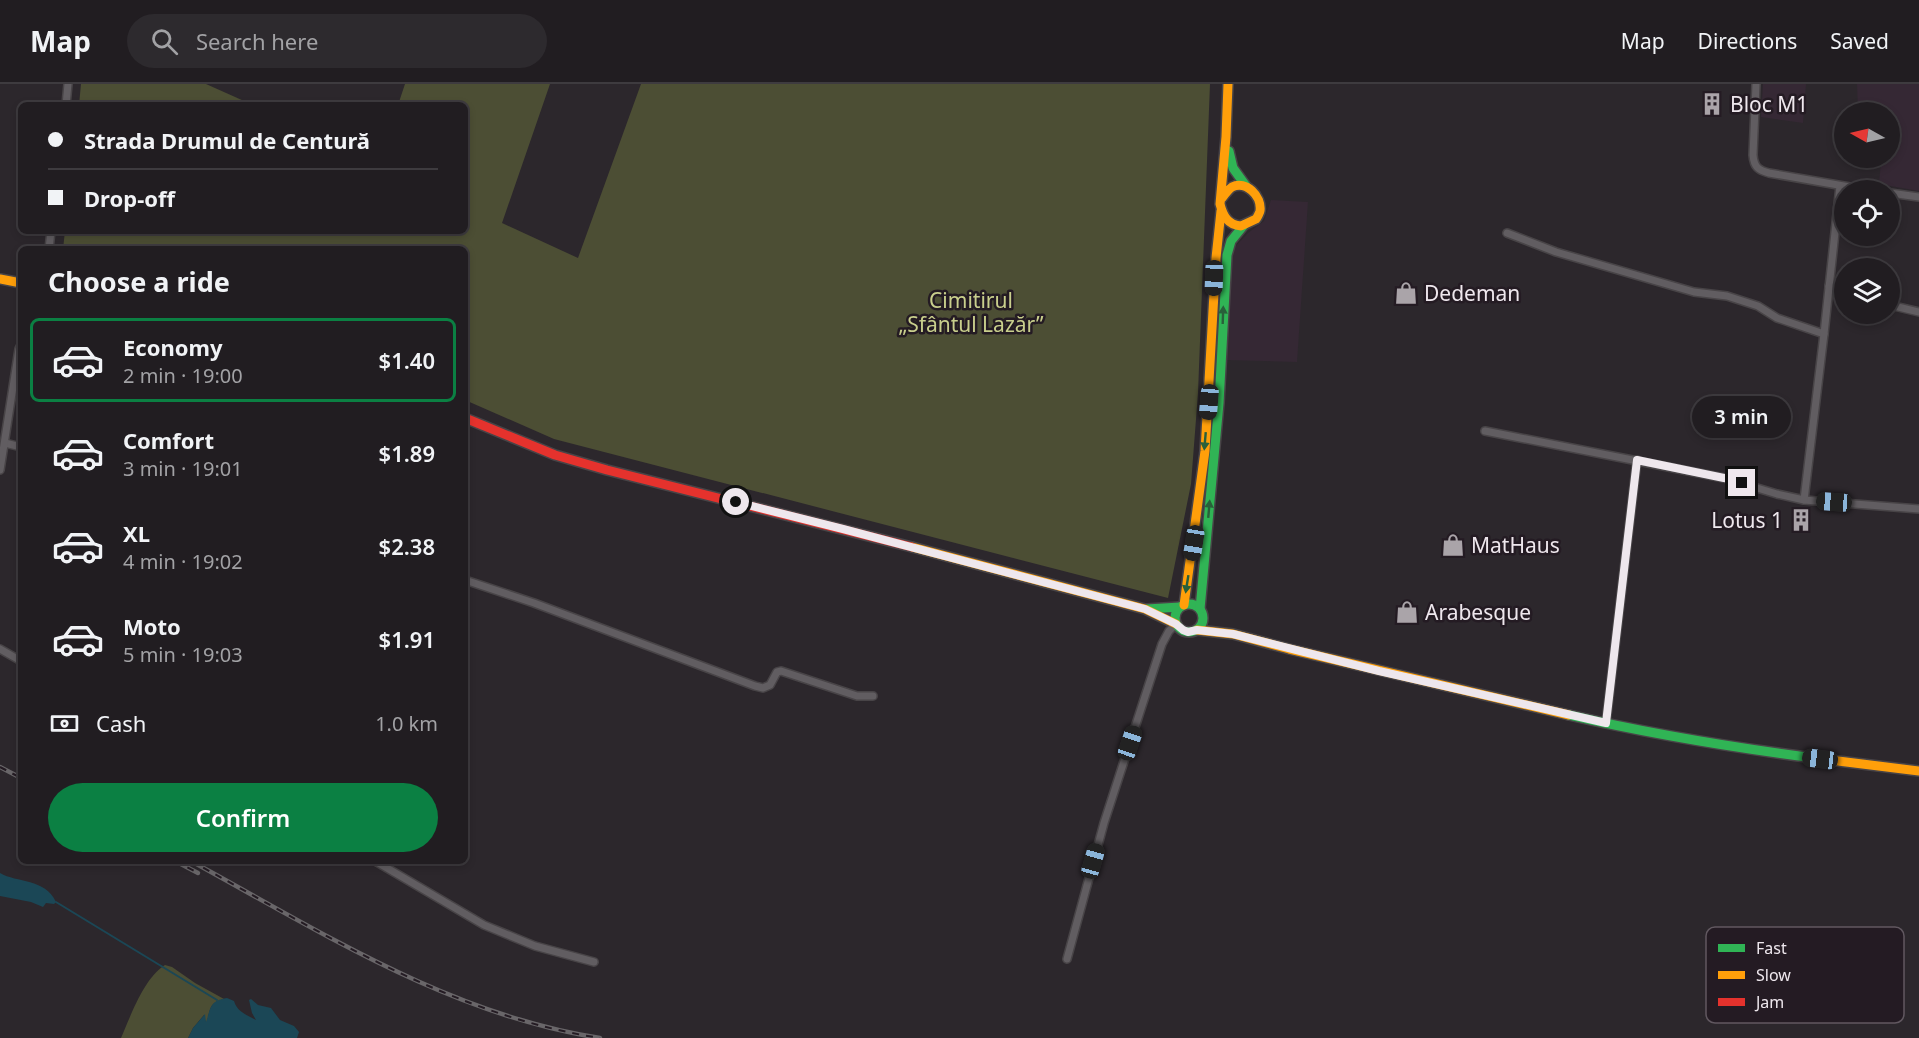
<!DOCTYPE html>
<html lang="en">
<head>
<meta charset="utf-8">
<style>
  :root { --surface:#211d21; --page:#2d2a2e; --text:#f1f3f6; --muted:#a2a2a5; --line:#3e3b3f; --accent:#0b8043 }
  body { margin:0; font-family:"Noto Sans",sans-serif; background:var(--page); color:var(--text); height:100vh; display:flex; flex-direction:column; font-size:22px; white-space:nowrap }
  * { box-sizing:border-box; margin:0 }
  p { font-size:20px; color:var(--muted) }
  .icon { flex:none; width:33px; height:33px; fill:none; stroke:currentColor; stroke-width:2; stroke-linecap:round; stroke-linejoin:round }
  .map { position:relative; flex:1; overflow:hidden }
  .sheet { position:absolute; left:18px; top:162px; width:450px; height:618px; display:flex; flex-direction:column; background:var(--surface); border-radius:9px; box-shadow:0 3px 9px #0003,0 0 0 2px var(--line) }
  .sheet>* { flex:none }
  .guide { position:absolute; left:18px; top:18px; width:450px; height:132px; border-radius:9px; box-shadow:0 3px 9px #0003,0 0 0 2px var(--line); display:grid; align-content:center; height:132px; padding:0 30px; background:var(--surface) }
  .needle { width:39px; rotate:278deg }
  .fabs { position:absolute; left:1834px; top:18px; display:grid; gap:12px }
  .fabs a { display:grid; place-items:center; width:66px; height:66px; border-radius:50%; background:var(--surface); box-shadow:0 3px 9px #0003,0 0 0 2px var(--line); font-size:30px }
  .end { position:absolute; width:27px; height:27px; margin:-14px; border:8px solid #eee7ed; background:#111; box-shadow:0 0 0 3px #111 }
  .from { border-radius:50% }
  .bubble { position:absolute; height:42px; border-radius:21px; background:var(--surface); box-shadow:0 3px 9px #0003,0 0 0 2px var(--line); font-size:20px; font-weight:600; line-height:42px; text-align:center }
  .car { position:absolute; width:18px; height:36px; margin:-18px -9px; border-radius:8px; box-shadow:0 0 4px 2px #0007; background:linear-gradient(#222 24%,#8ab4d8 0 40%,#222 0 76%,#8ab4d8 0 86%,#222 0) }
  .guide b { display:flex; align-items:center; gap:21px; height:57px; font-size:22px }
  .guide b+b { border-top:2px solid var(--line) }
  .guide i { width:15px; height:15px; background:var(--text) }
  ul { padding:0; list-style:none }
  li { display:flex; align-items:center; gap:18px; height:84px; margin:0 12px 9px; padding:0 18px; border:3px solid transparent; border-radius:9px }
  li div { flex:1 }
  li b { display:block; font-size:22px }
  li em { font-style:normal; font-weight:600 }
  li.on { border-color:var(--accent) }
  li>.icon { width:54px; height:54px; stroke-width:1.5 }
  h2 { padding:0 30px; font-size:27px; line-height:72px }
  .pay { display:flex; align-items:center; gap:15px; height:66px; padding:0 30px; font-size:22px }
  .pay p { margin-inline-start:auto }
  .button { display:flex; gap:12px; margin-top:auto; padding:12px 30px }
  .button a { flex:1; height:69px; border-radius:36px; background:var(--accent); color:#fff; font-size:24px; font-weight:600; line-height:69px; text-align:center }
  header { display:flex; align-items:center; gap:36px; box-sizing:border-box; height:84px; padding:0 30px; background:var(--surface); border-bottom:2px solid var(--line) }
  header strong { font-size:28px }
  nav { display:flex; gap:33px; margin-inline-start:auto; font-size:21px }
  .search { width:420px; height:54px; background:var(--page); display:flex; align-items:center; gap:15px; box-sizing:border-box; padding:0 21px; border-radius:33px; color:var(--muted); font-size:22px }
  .map>svg:first-child { display:block }
</style>
</head>
<body>
<header>
<strong>Map</strong>
<div class="search"><svg class="icon" aria-label="search" viewBox="0 0 24 24"><circle cx="10" cy="10" r="6"/><path d="M15 15l6 6"/></svg>Search here</div>
<nav><a>Map</a><a>Directions</a><a>Saved</a></nav>
</header>
<div class="map">
<svg width="1919" height="954" viewBox="0 0 1919 954">
  <rect width="100%" height="100%" fill="#2c272c"/>
  <g fill="#352834">
    <path d="M1763,0H1806L1803,39L1761,33Z"/>
    <path d="M1857,0H1919V107L1879,100L1881,77L1860,74H1890V28H1858Z"/>
    <path d="M1271,116L1308,118L1297,278L1225,276L1233,165L1248,149L1264,137Z"/>
  </g>
  <g fill="#4c4e34">
    <path d="M81,0H206L253,21H79Z"/>
    <path d="M405,0H550L502,139L578,174L641,0H1210L1198,309L1191,400L1168,514L554,355L465,316V165H63L65,147H465V21H398Z"/>
    <path d="M165,881L172,883L195,899L224,915C207,919 211,928 206,940L204,931L193,944L188,954H121C131,931 144,894 165,881Z"/>
  </g>
  <g fill="#1b4756">
    <path d="M0,789C17,799 45,794 56,818L54,820L46,819L43,823L31,818L0,812Z"/>
    <path d="M227,914L234,917C237,928 247,931 256,936L252,929L249,916L251,915L258,921L271,924L280,936L294,942L299,948L297,954H188L193,944L205,930L206,938C211,924 209,917 227,914Z"/>
  </g>
  <g fill="none" stroke-linecap="round" stroke-linejoin="round">
    <path stroke="#1b4756" stroke-width="2" d="M56,818L217,916"/>
    <g stroke="#484447" stroke-width="10">
      <g id="street">
        <path d="M1756,0L1753,71C1754,83 1758,86 1769,89L1867,106"/>
        <path d="M66,21L68,0"/>
        <path d="M1890,109L1919,113"/>
        <path d="M1507,149L1556,168L1694,208L1727,212L1758,222L1777,234L1824,250"/>
        <path d="M49,165L51,147"/>
        <path d="M1829,202L1845,207"/>
        <path d="M1890,221L1919,228"/>
        <path d="M1485,347L1724,394L1777,410L1804,416L1919,425"/>
        <path d="M5,359L21,363"/>
        <path d="M0,386L19,265L21,261"/>
        <path d="M1804,416L1824,250L1840,102"/>
        <path d="M465,496L534,519L755,602L763,604L770,601L777,588L781,587L857,612H873"/>
        <path d="M0,565L21,577"/>
        <path d="M1606,639L1637,376"/>
        <path d="M375,777L484,841L535,862L594,878"/>
        <path d="M1067,875L1104,739L1162,560L1169,547L1176,540"/>
      </g>
    </g>
    <g stroke="#484447" stroke-width="12">
      <g id="fast">
        <path d="M1229,67L1233,84L1246,102"/>
        <circle cx="1189" cy="534" r="14"/>
        <path d="M1147,525L1180,523"/>
        <path d="M1200,525L1219,319L1227,171L1231,157L1244,141"/>
        <path d="M1569,631C1655,651 1742,665 1830,676"/>
      </g>
    </g>
    <g stroke="#484447" stroke-width="12">
      <g id="slow">
        <path d="M1222,114C1225,110 1228,106 1232,103C1246,96 1262,112 1260,127C1260,128 1257,134 1256,135L1241,142C1228,141 1223,132 1220,120L1226,53L1228,0"/>
        <path d="M0,195L21,199"/>
        <path d="M912,463L1145,525L1176,540"/>
        <path d="M1184,521L1205,367L1216,174L1221,127"/>
        <path d="M1197,546L1233,550L1289,565L1569,631"/>
        <path d="M1830,676L1919,687"/>
      </g>
    </g>
    <g stroke="#484447" stroke-width="12">
      <path id="jam" d="M465,334L555,371L607,386L912,463"/>
    </g>
    <use href="#street" stroke="#615d61" stroke-width="7"/>
    <use href="#fast" stroke="#30b455" stroke-width="9"/>
    <use href="#slow" stroke="#ff9f0a" stroke-width="9"/>
    <use href="#jam" stroke="#e5322d" stroke-width="9"/>
    <g stroke="#696669" stroke-width="4.5">
      <g id="rail">
        <path d="M0,683L21,694"/>
        <path d="M175,777L198,789"/>
        <path d="M191,777C321,848 451,931 600,954"/>
      </g>
    </g>
    <use href="#rail" stroke="#241b23" stroke-width="2" stroke-dasharray="7" stroke-linecap="butt"/>
  </g>
  <defs><path id="oneway-solid" d="M-6-.8H1V-3.2L6.5 0L1 3.2V.8H-6Z" transform="scale(1.5)"/></defs>
  <g fill="#29603a">
    <use href="#oneway-solid" transform="translate(1223 231) rotate(-88)"/>
    <use href="#oneway-solid" transform="translate(1205 357) rotate(95)"/>
    <use href="#oneway-solid" transform="translate(1209 425) rotate(-85)"/>
    <use href="#oneway-solid" transform="translate(1187 500) rotate(99)"/>
  </g>
  <g fill="none" stroke-linecap="round" stroke-linejoin="round">
    <path stroke="#eee7ed" stroke-width="8" d="M736,418L843,445L1145,525L1176,540L1183,546L1188,548L1197,546L1233,550L1379,587L1606,639L1637,376L1724,394L1742,399"/>
  </g>
  <defs>
    <g id="building-bare" transform="scale(1.8)"><path d="M-4-6H4V6H1V3H-1V6H-4ZM-2.5-4.3h1.7v1.8h-1.7ZM.8-4.3h1.7v1.8H.8ZM-2.5-1h1.7V.8h-1.7ZM.8-1h1.7V.8H.8Z" fill="#aaa4a9" stroke="#241b23" stroke-width="2.5" paint-order="stroke"/></g>
    <g id="shop-bare" transform="scale(1.8)"><path d="M-5-2.5h2.3a2.7 3.5 0 0 1 5.4 0H5L5.5 6h-11ZM-1.5-2.5h3a1.5 2.3 0 0 0-3 0Z" fill="#aaa4a9" stroke="#241b23" stroke-width="2.5" paint-order="stroke"/></g>
  </defs>
  <g fill-rule="evenodd">
    <use href="#building-bare" x="1712" y="20"/>
    <use href="#shop-bare" x="1406" y="209"/>
    <use href="#building-bare" x="1801" y="436"/>
    <use href="#shop-bare" x="1453" y="461"/>
    <use href="#shop-bare" x="1407" y="528"/>
  </g>
  <g text-anchor="middle" dominant-baseline="central" stroke-width="5" stroke-linejoin="round" paint-order="stroke">
    <g font-size="21" fill="#eee7ed" stroke="#241b23" text-anchor="start">
      <text x="1730" y="20">Bloc M1</text>
      <text x="1424" y="209">Dedeman</text>
      <text x="1783" y="436" text-anchor="end">Lotus 1</text>
      <text x="1471" y="461">MatHaus</text>
      <text x="1425" y="528">Arabesque</text>
    </g>
    <g font-size="21" fill="#c9cf8c" stroke="#241b23">
      <text x="971" y="216">Cimitirul<tspan x="971" dy="24">„Sfântul Lazăr”</tspan></text>
    </g>
  </g>
  <rect x="1706" y="843" width="198" height="96" rx="9" fill="#241b23" stroke="#615860" stroke-width="1.5"/>
  <rect x="1718" y="860" width="27" height="8" fill="#30b455"/>
  <rect x="1718" y="887" width="27" height="8" fill="#ff9f0a"/>
  <rect x="1718" y="914" width="27" height="8" fill="#e5322d"/>
  <g font-size="16" fill="#eee7ed">
    <text x="1756" y="870">Fast</text>
    <text x="1756" y="897">Slow</text>
    <text x="1756" y="924">Jam</text>
  </g>
</svg>
<div class="fabs">
<a><svg class="needle" viewBox="-14 -14 28 28"><path d="M0-13l5 13h-10z" fill="#e53935"/><path d="M0 13l5-13h-10z" fill="#a2a2a5"/></svg></a>
<a><svg class="icon" aria-label="locate" viewBox="0 0 24 24"><circle cx="12" cy="12" r="6"/><path d="M12 2v4M12 18v4M2 12h4M18 12h4"/></svg></a>
<a><svg class="icon" aria-label="layers" viewBox="0 0 24 24"><path d="M12 4l9 5-9 5-9-5zM3 14l9 5 9-5"/></svg></a>
</div>
<i class="end from" style="left:736px;top:418px"></i>
<i class="end" style="left:1742px;top:399px"></i>
<div class="bubble" style="left:1692px;top:312px;width:99px">3 min</div>
<i class="car" style="left:1214px;top:194px;rotate:182deg"></i>
<i class="car" style="left:1209px;top:318px;rotate:185deg"></i>
<i class="car" style="left:1834px;top:418px;rotate:274deg"></i>
<i class="car" style="left:1194px;top:459px;rotate:189deg"></i>
<i class="car" style="left:1130px;top:659px;rotate:19deg"></i>
<i class="car" style="left:1820px;top:675px;rotate:277deg"></i>
<i class="car" style="left:1093px;top:777px;rotate:16deg"></i>
<div class="guide">
<b><i class="from"></i>Strada Drumul de Centură</b>
<b><i></i>Drop-off</b>
</div>
<section class="sheet">
<h2>Choose a ride</h2>
<ul>
<li class="on"><svg class="icon" aria-label="car" viewBox="0 0 24 24"><path d="M5 17H2v-5l4-1 3-4h7l3 4 3 1v5h-3M9 17h6M6 11h13"/><circle cx="7" cy="17" r="2"/><circle cx="17" cy="17" r="2"/></svg><div><b>Economy</b><p>2 min · 19:00</p></div><em>$1.40</em></li>
<li><svg class="icon" aria-label="car" viewBox="0 0 24 24"><path d="M5 17H2v-5l4-1 3-4h7l3 4 3 1v5h-3M9 17h6M6 11h13"/><circle cx="7" cy="17" r="2"/><circle cx="17" cy="17" r="2"/></svg><div><b>Comfort</b><p>3 min · 19:01</p></div><em>$1.89</em></li>
<li><svg class="icon" aria-label="car" viewBox="0 0 24 24"><path d="M5 17H2v-5l4-1 3-4h7l3 4 3 1v5h-3M9 17h6M6 11h13"/><circle cx="7" cy="17" r="2"/><circle cx="17" cy="17" r="2"/></svg><div><b>XL</b><p>4 min · 19:02</p></div><em>$2.38</em></li>
<li><svg class="icon" aria-label="car" viewBox="0 0 24 24"><path d="M5 17H2v-5l4-1 3-4h7l3 4 3 1v5h-3M9 17h6M6 11h13"/><circle cx="7" cy="17" r="2"/><circle cx="17" cy="17" r="2"/></svg><div><b>Moto</b><p>5 min · 19:03</p></div><em>$1.91</em></li>
</ul>
<div class="pay"><svg class="icon" aria-label="cash" viewBox="0 0 24 24"><path d="M3 7h18v10H3z"/><circle cx="12" cy="12" r="2"/></svg>Cash<p>1.0 km</p></div>
<div class="button"><a>Confirm</a></div>
</section>
</div>
</body>
</html>
